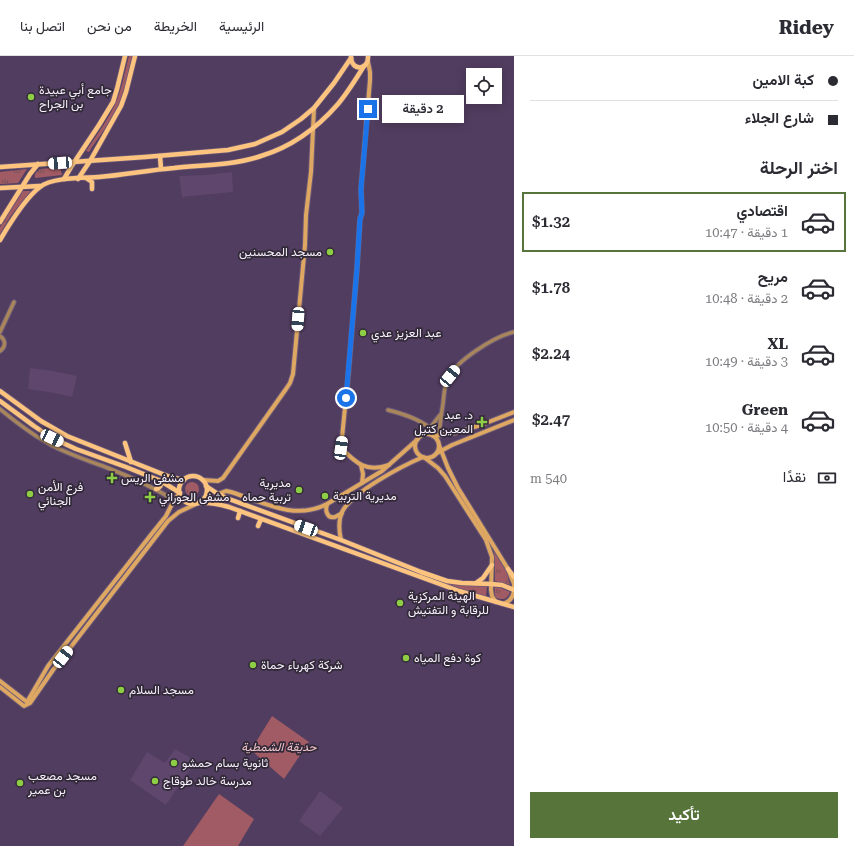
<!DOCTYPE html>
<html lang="ar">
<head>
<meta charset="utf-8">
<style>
  :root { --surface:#fff; --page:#f7f7f7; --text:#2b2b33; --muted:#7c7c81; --line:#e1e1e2; --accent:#57743b }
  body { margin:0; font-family:"Roboto Serif",Vazirmatn,serif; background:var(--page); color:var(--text); direction:rtl; height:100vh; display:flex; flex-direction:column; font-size:15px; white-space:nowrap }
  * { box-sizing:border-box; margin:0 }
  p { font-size:13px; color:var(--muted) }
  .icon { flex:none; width:22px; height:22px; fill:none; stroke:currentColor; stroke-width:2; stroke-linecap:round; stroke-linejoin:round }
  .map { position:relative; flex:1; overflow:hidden; direction:ltr }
  .details { display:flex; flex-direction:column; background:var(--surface); width:340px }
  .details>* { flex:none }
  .banner { display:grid; align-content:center; height:88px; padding:0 16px; background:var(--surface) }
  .fabs { position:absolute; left:466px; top:12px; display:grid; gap:8px }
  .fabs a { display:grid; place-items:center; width:36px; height:36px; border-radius:0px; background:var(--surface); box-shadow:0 2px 10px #0003; font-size:20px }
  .end { position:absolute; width:18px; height:18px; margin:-9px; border:5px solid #1a73e8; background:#fff; box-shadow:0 0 0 2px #fff }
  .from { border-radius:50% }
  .bubble { position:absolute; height:28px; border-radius:0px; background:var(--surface); box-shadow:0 2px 10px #0003; font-size:13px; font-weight:600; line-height:28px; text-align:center; direction:rtl }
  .car { position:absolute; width:12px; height:24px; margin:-12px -6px; border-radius:5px; box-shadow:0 0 3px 1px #0007; background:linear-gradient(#fff 24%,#345 0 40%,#fff 0 76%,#345 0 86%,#fff 0) }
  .banner b { display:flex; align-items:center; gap:14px; height:38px; font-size:15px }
  .banner b+b { border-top:1px solid var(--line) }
  .banner i { width:10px; height:10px; background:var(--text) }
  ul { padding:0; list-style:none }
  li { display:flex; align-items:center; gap:12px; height:60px; margin:0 8px 6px; padding:0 8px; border:2px solid transparent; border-radius:0px }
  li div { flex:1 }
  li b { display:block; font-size:15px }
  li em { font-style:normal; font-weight:600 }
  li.on { border-color:var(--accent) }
  li>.icon { width:36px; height:36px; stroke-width:1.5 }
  h2 { padding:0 16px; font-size:18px; line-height:48px }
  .pay { display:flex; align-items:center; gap:10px; height:44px; padding:0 16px; font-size:15px }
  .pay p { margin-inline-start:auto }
  .button { display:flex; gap:8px; margin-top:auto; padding:8px 16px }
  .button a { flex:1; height:46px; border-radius:0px; background:var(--accent); color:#fff; font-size:16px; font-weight:600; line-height:46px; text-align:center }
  header { display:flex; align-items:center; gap:24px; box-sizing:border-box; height:56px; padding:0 20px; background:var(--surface); border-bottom:1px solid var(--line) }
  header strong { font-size:19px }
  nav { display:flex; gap:22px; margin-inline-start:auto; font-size:14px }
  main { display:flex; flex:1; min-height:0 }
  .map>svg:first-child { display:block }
</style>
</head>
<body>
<header>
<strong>Ridey</strong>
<nav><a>الرئيسية</a><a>الخريطة</a><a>من نحن</a><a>اتصل بنا</a></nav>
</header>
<main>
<section class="details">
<div class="banner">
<b><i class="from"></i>كبة الامين</b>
<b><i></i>شارع الجلاء</b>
</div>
<h2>اختر الرحلة</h2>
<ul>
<li class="on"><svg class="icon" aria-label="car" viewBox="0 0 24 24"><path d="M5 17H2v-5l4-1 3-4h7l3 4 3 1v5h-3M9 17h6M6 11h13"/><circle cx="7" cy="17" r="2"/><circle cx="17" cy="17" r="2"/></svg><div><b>اقتصادي</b><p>1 دقيقة · 10:47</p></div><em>$1.32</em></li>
<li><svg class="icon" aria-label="car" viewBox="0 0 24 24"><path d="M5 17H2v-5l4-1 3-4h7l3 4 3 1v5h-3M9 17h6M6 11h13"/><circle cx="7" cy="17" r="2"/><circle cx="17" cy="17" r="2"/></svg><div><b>مريح</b><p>2 دقيقة · 10:48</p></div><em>$1.78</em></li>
<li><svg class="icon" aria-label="car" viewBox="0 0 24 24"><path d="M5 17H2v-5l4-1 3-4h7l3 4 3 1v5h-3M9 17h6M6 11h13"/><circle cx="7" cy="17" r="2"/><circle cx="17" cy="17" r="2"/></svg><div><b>XL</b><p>3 دقيقة · 10:49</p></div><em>$2.24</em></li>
<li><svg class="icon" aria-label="car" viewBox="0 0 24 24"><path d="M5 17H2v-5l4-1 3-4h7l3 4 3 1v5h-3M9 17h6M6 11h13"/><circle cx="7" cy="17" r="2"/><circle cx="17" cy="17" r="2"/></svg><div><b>Green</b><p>4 دقيقة · 10:50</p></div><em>$2.47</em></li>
</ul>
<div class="pay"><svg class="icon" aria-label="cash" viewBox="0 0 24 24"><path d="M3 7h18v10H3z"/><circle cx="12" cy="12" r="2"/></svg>نقدًا<p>540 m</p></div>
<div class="button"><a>تأكيد</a></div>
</section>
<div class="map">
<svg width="514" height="790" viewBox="0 0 514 790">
  <defs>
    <pattern id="grass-tufts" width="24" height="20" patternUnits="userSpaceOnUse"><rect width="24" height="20" fill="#a15b65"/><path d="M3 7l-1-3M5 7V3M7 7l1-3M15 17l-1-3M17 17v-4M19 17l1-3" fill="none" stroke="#725157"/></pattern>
  </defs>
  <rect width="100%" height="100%" fill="#513d5f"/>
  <g fill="#5e466d">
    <path d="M232,116L233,136L182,141L179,120L206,119Z"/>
    <path d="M30,312L53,315L77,320L72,341L49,336L28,333Z"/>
    <path d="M175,693L196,705L166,749L130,724L147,696L165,707Z"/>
    <path d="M320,735L343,752L320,780L299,765Z"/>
  </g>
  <g fill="url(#grass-tufts)">
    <path d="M60,111L62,119L35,122C34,117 37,115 41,113Z"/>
    <path d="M27,113L18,127L0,128V116Z"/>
    <path d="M23,135H31L10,161L0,178V171Z"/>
    <circle cx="192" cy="433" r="7"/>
    <path d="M211,439L221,445L429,522L450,528L487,530L486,541L448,530L219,447L207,444Z"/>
    <path d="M494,495C502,507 508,515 510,530L495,525V516Z"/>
    <path d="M495,531L501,532L510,536C507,544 503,544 496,542C494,538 494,536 495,531Z"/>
  </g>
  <g fill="#a15b65">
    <path d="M129,0H132C128,15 127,32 120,46C113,64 99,80 89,96L86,95C97,78 110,62 117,43C123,29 125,14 129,0Z"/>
    <path d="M272,660L309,686L284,723L251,694Z"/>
    <path d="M219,738L254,763L238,790H183Z"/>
  </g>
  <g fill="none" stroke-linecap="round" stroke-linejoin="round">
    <g stroke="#6c5a78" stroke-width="5.5">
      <g id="tertiary">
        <path d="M0,276L14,246"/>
        <path d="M0,280C6,284 6,291 0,295"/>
        <path d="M0,353C17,367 34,380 53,390C71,399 89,405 108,412C131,421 153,431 174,444"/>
        <path d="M388,354C403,358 417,362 430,372"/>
        <path d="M427,378L430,372L440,359"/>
        <path d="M439,379C440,369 441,359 443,348C444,340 444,332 447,324C455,305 495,280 514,276"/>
      </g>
    </g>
    <g stroke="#6c5a78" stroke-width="6">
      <g id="secondary">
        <path d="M368,6L370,16V24L361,133L362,157L360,163L357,212L348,321L341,392C356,407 366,417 389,409"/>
        <circle cx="427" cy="390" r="12"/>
        <path d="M433,380L455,377L481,369L514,356"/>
        <path d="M439,389L448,412L458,432L508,513L514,528V533"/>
        <path d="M437,397L452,389L514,364"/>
        <path d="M425,402L438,412L445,420L486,484L492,501L491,534L492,540L496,546"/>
        <path d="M361,409L363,418L362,427"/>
        <path d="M203,424L218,425L223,422L286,333L290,327L293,318L305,189L306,159L311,116L314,52"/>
        <path d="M218,438L226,435L231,436C262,446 295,465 327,448L382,415L418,383"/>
        <path d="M327,449C325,454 327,463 335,461C337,460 341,458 342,457"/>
        <path d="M341,484C339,475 338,465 342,456C352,436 402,410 423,401"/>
        <path d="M503,548C509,546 513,542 514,535"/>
        <path d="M0,625L27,646L48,610L150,480L166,460L174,444L180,437"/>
        <path d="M0,631L24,650L30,647L53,614L168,465L179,456L198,447"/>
      </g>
    </g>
    <g stroke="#6c5a78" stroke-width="6">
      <g id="primary">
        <path d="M351,1C351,15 369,15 368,0"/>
        <path d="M160,100L161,113"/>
        <path d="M0,111L145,101L228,94L255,88L282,76L301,63L314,52L334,27L351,2"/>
        <path d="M86,122L92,126V133"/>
        <path d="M64,123L71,111L99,69L113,46L117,33L125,0"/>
        <path d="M78,123L90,105L121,50L126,36L135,0"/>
        <path d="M0,132L40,130"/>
        <path d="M0,166L30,118L38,108"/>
        <path d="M0,184C10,167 25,142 40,131C52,121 84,122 99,121C124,119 149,114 174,112C203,109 235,109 261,100C291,91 318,71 338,48C348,36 356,23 364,10"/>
        <path d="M0,335L41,365L67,380L170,421L184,424"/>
        <path d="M0,345L34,370L52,382L76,393L126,411L161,425L180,437"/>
        <path d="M125,387L131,406"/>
        <circle cx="193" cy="434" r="14"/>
        <path d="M206,430L218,438L229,443L341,484L421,516L447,525L462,527L491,528L502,529L514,534"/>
        <path d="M156,433C160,432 162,429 161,425"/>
        <path d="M198,447C209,446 218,448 229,451L459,535L514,551"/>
        <path d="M238,462L240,455"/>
        <path d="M258,470L261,463"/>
        <path d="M508,513L514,521"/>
        <path d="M476,527L483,522L492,509"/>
      </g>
    </g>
    <use href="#tertiary" stroke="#a8855b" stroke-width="3.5"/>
    <use href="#secondary" stroke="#dea762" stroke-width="4"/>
    <use href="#primary" stroke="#fdc47f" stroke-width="4.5"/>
  </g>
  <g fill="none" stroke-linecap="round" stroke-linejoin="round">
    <path stroke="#1a73e8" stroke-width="5" d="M346,342L357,212L360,163L362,157L361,133L368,53"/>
  </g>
  <g fill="#8dce44" stroke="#322938" stroke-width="1.5">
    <circle cx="31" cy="41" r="4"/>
    <circle cx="330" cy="196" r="4"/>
    <circle cx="363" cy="277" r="4"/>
    <path d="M480 360h4v4h4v4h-4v4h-4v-4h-4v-4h4z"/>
    <path d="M110 416h4v4h4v4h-4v4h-4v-4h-4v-4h4z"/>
    <circle cx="299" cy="434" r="4"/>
    <circle cx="30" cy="438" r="4"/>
    <circle cx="325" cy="440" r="4"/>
    <path d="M148 435h4v4h4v4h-4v4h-4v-4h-4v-4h4z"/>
    <circle cx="400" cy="547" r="4"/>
    <circle cx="406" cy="602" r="4"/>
    <circle cx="253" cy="609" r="4"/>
    <circle cx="121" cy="634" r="4"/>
    <circle cx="174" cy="707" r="4"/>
    <circle cx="155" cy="725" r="4"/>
    <circle cx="20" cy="727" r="4"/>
  </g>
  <g text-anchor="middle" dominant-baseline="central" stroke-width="3.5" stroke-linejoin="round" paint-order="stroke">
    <g font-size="12" fill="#f9f2fe" stroke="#322938" text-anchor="start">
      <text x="39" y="34">جامع أبي عبيدة<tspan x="39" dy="14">بن الجراح</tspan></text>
      <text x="322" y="196" text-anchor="end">مسجد المحسنين</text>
      <text x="371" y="277">عبد العزيز عدي</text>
      <text x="473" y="359" text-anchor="end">د. عبد<tspan x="473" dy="14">المعين كتيل</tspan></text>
      <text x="121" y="422">مشفى الريس</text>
      <text x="291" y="427" text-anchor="end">مديرية<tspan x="291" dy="14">تربية حماه</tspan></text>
      <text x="38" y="431">فرع الأمن<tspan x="38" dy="14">الجنائي</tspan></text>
      <text x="333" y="440">مديرية التربية</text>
      <text x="159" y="441">مشفى الحوراني</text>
      <text x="408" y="540">الهيئة المركزية<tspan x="408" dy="14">للرقابة و التفتيش</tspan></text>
      <text x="414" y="602">كوة دفع المياه</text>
      <text x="261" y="609">شركة كهرباء حماة</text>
      <text x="129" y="634">مسجد السلام</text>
      <text x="182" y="707">ثانوية بسام حمشو</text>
      <text x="28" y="720">مسجد مصعب<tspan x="28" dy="14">بن عمير</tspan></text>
      <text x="163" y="725">مدرسة خالد طوقاج</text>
    </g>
    <g font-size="12" font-style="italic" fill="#f1c4c9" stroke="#322938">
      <text x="279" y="691">حديقة الشمطية</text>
    </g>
  </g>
</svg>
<div class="fabs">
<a><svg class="icon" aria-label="locate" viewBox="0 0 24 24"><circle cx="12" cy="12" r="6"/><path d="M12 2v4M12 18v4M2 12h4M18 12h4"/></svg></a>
</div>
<i class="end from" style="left:346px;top:342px"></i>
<i class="end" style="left:368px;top:53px"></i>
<div class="bubble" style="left:382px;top:39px;width:82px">2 دقيقة</div>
<i class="car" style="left:60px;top:107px;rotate:266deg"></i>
<i class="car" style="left:298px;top:263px;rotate:184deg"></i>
<i class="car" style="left:450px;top:320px;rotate:39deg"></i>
<i class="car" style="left:52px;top:382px;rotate:115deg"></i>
<i class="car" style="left:341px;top:392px;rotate:8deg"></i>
<i class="car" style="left:306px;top:472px;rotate:290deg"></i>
<i class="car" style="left:63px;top:601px;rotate:38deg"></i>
</div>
</main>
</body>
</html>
